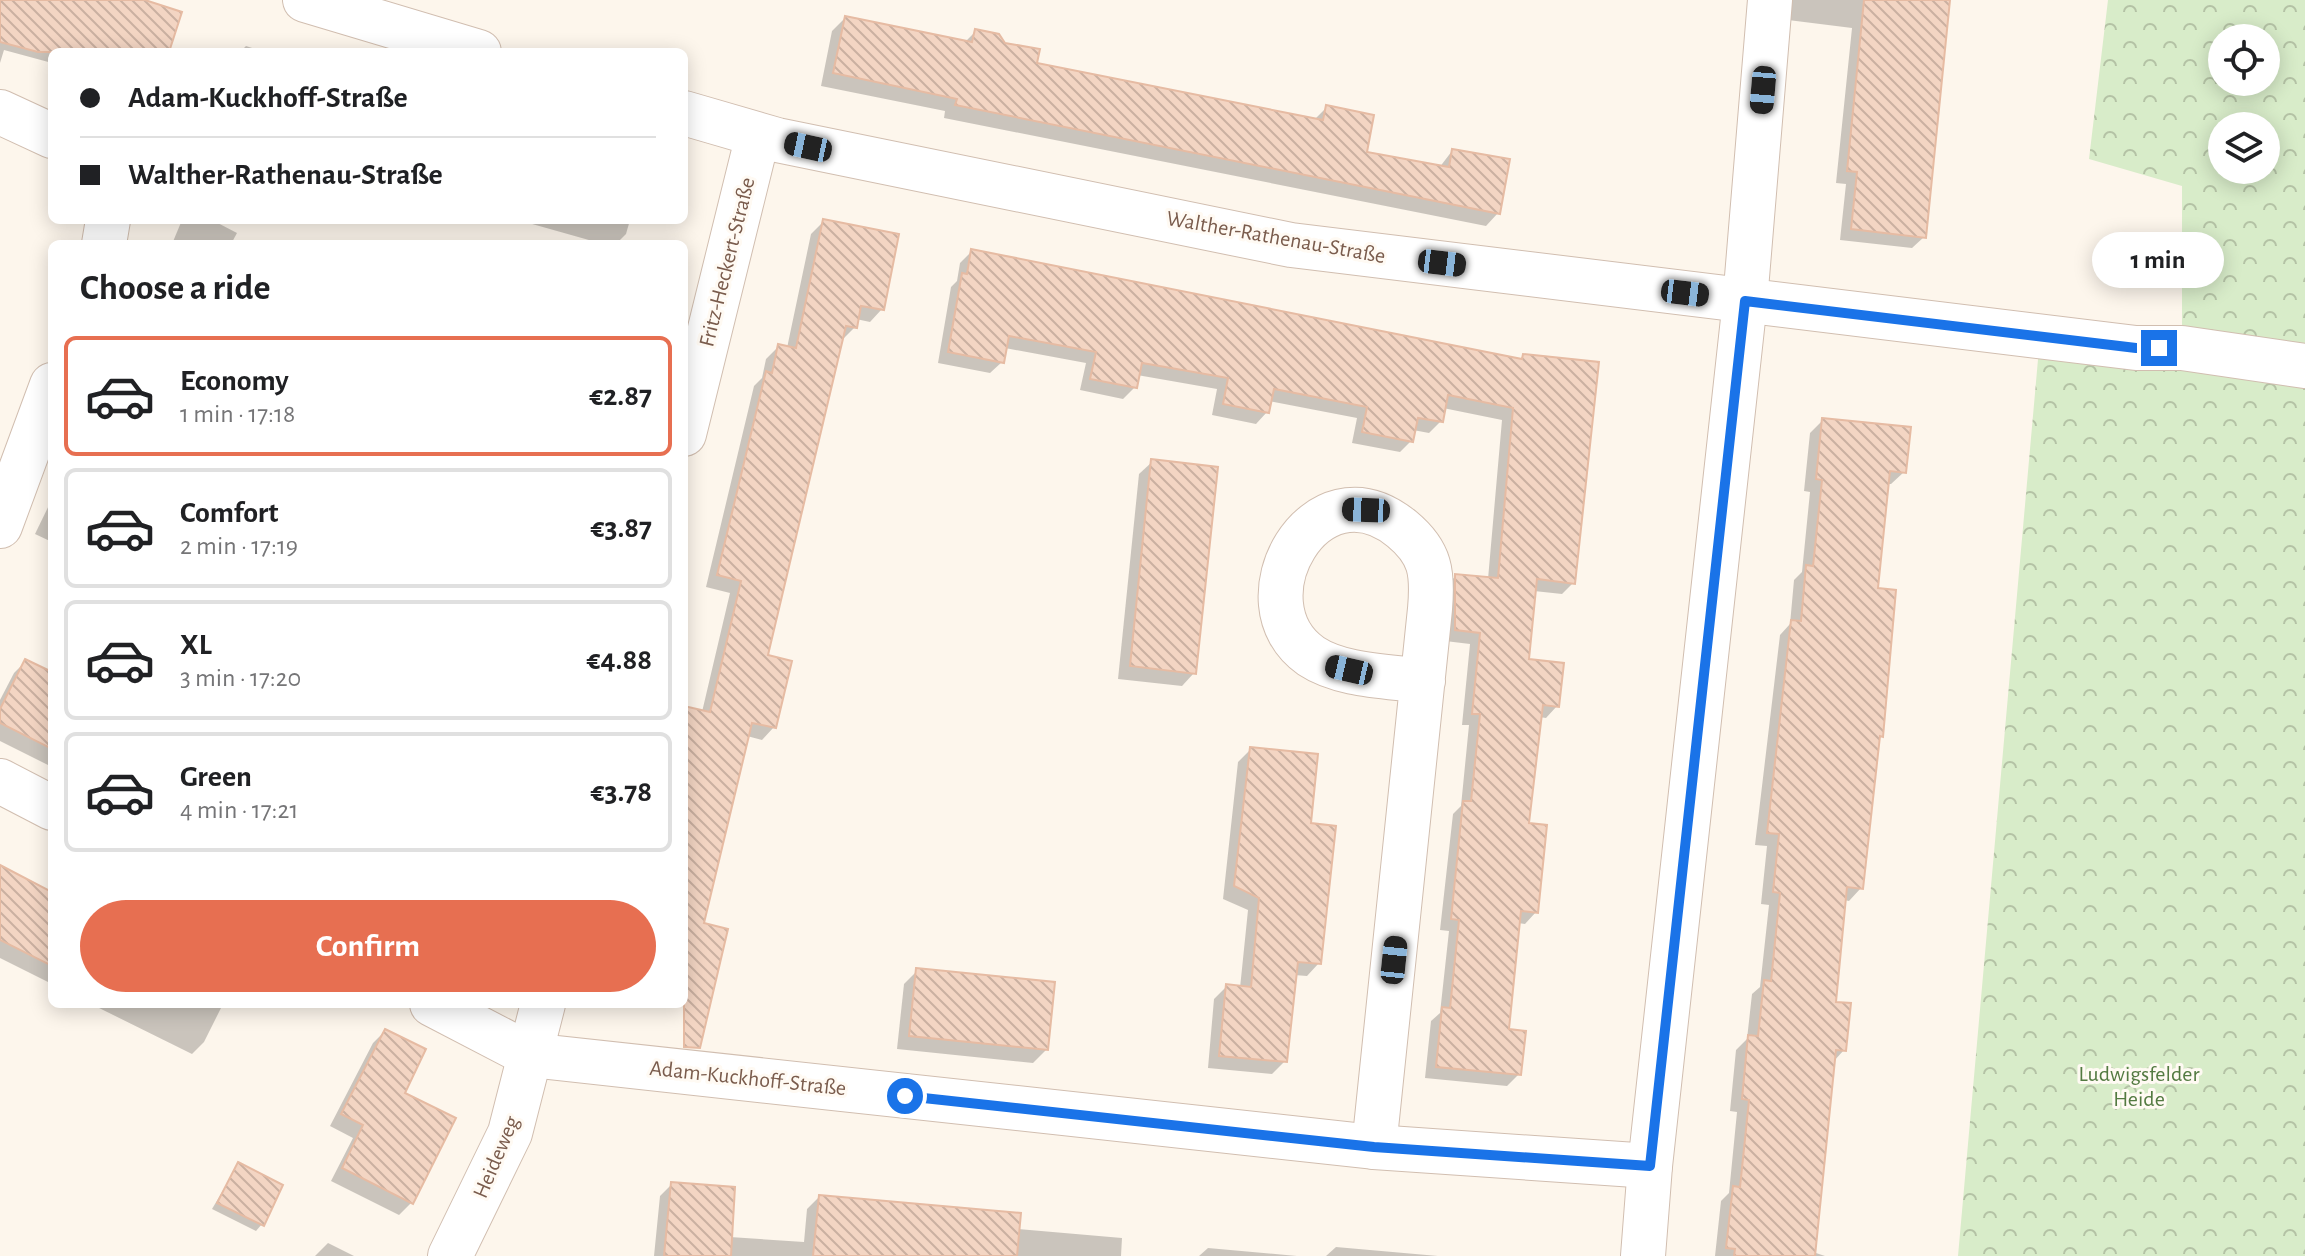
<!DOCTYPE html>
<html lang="en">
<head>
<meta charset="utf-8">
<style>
  :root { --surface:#fff; --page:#f2f2f2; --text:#202124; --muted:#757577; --line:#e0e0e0; --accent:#e76f51 }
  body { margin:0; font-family:"Alegreya Sans",sans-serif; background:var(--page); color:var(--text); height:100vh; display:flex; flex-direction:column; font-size:30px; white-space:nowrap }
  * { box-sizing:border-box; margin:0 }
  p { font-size:26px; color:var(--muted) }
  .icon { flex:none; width:44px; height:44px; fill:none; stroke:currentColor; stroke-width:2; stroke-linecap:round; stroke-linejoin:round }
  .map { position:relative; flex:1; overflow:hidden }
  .sheet { position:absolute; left:48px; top:240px; width:640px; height:768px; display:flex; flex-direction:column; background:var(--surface); border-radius:12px; box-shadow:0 4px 20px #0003 }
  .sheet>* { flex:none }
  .banner { position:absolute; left:48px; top:48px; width:640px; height:176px; border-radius:12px; box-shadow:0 4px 20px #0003; display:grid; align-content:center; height:176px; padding:0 32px; background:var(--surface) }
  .tools { position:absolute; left:2208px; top:24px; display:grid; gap:16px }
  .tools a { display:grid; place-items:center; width:72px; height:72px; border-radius:50%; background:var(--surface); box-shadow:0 4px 20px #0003; font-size:40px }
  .end { position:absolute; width:36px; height:36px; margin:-18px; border:10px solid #1a73e8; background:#fff; box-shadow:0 0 0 4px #fff }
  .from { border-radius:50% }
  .bubble { position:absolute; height:56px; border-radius:28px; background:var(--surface); box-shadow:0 4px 20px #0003; font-size:26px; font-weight:700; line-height:56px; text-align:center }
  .car { position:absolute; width:24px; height:48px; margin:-24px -12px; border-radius:10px; box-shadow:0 0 6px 2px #0007; background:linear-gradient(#222 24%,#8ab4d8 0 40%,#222 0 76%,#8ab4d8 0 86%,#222 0) }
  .banner b { display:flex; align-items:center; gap:28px; height:76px; font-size:30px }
  .banner b+b { border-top:2px solid var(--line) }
  .banner i { width:20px; height:20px; background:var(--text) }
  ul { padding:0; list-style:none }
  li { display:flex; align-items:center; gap:24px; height:120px; margin:0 16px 12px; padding:0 16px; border:4px solid var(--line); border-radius:12px }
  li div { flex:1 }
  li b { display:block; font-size:30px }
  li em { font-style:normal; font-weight:700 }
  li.selected { border-color:var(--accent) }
  li>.icon { width:72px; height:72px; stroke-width:1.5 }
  h2 { padding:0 32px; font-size:36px; line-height:96px }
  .button { display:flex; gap:16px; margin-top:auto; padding:16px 32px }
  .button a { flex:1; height:92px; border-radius:48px; background:var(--accent); color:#fff; font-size:32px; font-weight:700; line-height:92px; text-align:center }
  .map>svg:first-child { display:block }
</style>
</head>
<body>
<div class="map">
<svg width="2305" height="1256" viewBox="0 0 2305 1256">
  <defs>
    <pattern id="forest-crowns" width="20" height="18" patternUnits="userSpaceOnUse" patternTransform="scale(2)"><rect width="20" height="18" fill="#d8ecc9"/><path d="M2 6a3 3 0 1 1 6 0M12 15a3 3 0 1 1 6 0" fill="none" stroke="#b4c2a5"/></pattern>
    <pattern id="building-back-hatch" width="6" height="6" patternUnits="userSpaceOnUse" patternTransform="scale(2)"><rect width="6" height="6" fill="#f3d5c3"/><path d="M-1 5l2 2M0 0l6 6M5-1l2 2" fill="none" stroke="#cab0a1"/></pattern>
  </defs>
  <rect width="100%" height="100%" fill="#fdf6ec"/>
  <path fill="url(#forest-crowns)" fill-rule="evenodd" d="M2108,0H2305V1256H1958L2040,337L2182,347V186L2089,159ZM2222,38H2266V82H2222ZM2222,126H2266V170H2222Z"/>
  <g fill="#0003">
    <path d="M0,0H134L167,52H52V63L4,50L0,63Z"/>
    <path d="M1790,0H1948L1924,237L1912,248L1840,240L1846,184L1836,183L1852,28L1788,20Z"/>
    <path d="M845,18L964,43L975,32L1035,64L1314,120L1327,107L1365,153L1439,168L1452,151L1498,213L1486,226L944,118L945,111L821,86L832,31Z"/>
    <path d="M246,46L264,52H240Z"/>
    <path d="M182,220H212L237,233L231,244H172Z"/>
    <path d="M518,220H630L626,234L616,244H603Z"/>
    <path d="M824,221L882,309L870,322L856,319L855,327L842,340L765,657L774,727L762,740L747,736L702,924L698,1008L681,1004H684V712H702L730,593L706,587L754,386L762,378L766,359L779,346L787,348L811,234Z"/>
    <path d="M972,251L1519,360L1524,356L1573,583L1562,594L1534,591L1527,661L1557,706L1546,718L1539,717L1527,825L1536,912L1525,924L1518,923L1507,1031L1519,1074L1507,1086L1425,1078L1431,1021L1440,1013L1449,931L1440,930L1453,814L1461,806L1469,725H1462L1470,644L1445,641L1444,587L1456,576L1488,579L1502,420L1443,408L1441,421L1429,433L1413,430L1411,441L1400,452L1352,443L1357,418L1269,401L1267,412L1256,424L1212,415L1217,389L1137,375L1135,387L1123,399L1080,390L1086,363L1005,348L1002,362L990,373L938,363L951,287L957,281L960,263Z"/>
    <path d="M1823,420L1904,472L1891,484H1887L1876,590L1881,736L1878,740L1861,888L1849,901L1844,900L1833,1004L1844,1050L1833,1062L1813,1252L1825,1256H1715L1721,1201L1729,1193L1737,1112L1730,1111L1736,1050L1747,1039L1752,994L1760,987L1769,905L1761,904L1767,846L1755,845L1780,635L1790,624L1794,580L1802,572L1810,492L1804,491L1810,433Z"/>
    <path d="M1152,462L1194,673L1182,686L1118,679L1139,474Z"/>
    <path d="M52,499V542L35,534Z"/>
    <path d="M26,661L52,674V767L0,741V700L14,673Z"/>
    <path d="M1251,749L1309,825L1319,963L1307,976L1294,975L1285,1061L1272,1074L1208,1068L1214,999L1227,986L1240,988L1248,910L1223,899L1238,762Z"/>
    <path d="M0,868L52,894V984L0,958Z"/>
    <path d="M917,971L1046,1050L1033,1063L897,1049L904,984Z"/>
    <path d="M91,1004H223L204,1042L192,1054Z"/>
    <path d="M385,1031L402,1094L411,1203L399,1215L331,1181L353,1138L330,1126L373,1043Z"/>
    <path d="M238,1165L262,1224L256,1231L212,1209Z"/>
    <path d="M672,1184L730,1237L804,1242L807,1209L819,1197L1018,1229L1122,1238L1121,1256H654L660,1196Z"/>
    <path d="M328,1243L354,1256H315Z"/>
    <path d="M1336,1247L1438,1256H1326Z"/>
    <path d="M1208,1248L1297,1256H1199Z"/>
  </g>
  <g fill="url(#building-back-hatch)" stroke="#e6bba3" stroke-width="2">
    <path d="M0,0H145L182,12L169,52H38L0,42Z"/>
    <path d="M1864,0H1950L1926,238L1851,229L1857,172L1847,171Z"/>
    <path d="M845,16L972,42L975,29L999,34L1005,43L1040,49L1037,63L1323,120L1326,105L1374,115L1367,152L1449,167L1452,149L1510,159L1500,214L955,105L957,99L833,73Z"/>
    <path d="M823,219L899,234L884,310L861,306L857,328L846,326L768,655L792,661L776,728L752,723L704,923L728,929L700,1048L684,1047V706L710,712L741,581L717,575L766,371L772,373L778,344L796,348Z"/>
    <path d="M971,249L1522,359L1523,354L1599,362L1575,584L1537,579L1529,659L1564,663L1559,707L1543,705L1529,823L1547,825L1538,913L1521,911L1509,1029L1526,1031L1521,1075L1436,1067L1442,1007L1450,1008L1459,920L1451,919L1463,801H1471L1480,714H1472L1480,633L1455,630V574L1498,578L1513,408L1448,395L1443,422L1418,418L1413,442L1362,432L1367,407L1274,389L1269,413L1223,404L1228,378L1142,363L1137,388L1090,379L1096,352L1009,336L1004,363L948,352L962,273L967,274Z"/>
    <path d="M1822,418L1911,427L1906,473L1890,471L1878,588L1896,590L1883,737L1880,736L1863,889L1847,887L1836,1002L1851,1003L1846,1051L1836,1050L1815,1256H1734L1735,1249L1726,1248L1733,1186L1740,1187L1749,1100L1742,1099L1748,1035L1758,1036L1764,980L1771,981L1780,893L1773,892L1779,834L1767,833L1791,620L1801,621L1806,565L1813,566L1822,480L1816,479Z"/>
    <path d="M1151,459L1218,467L1196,674L1130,666Z"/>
    <path d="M25,659L52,672V749L0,723V709Z"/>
    <path d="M1250,747L1318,754L1311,823L1336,826L1321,964L1298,962L1287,1062L1219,1056L1226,984L1251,987L1259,898L1234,886Z"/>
    <path d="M0,865L52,892V966L0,940Z"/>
    <path d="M916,968L1055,982L1048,1050L909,1036Z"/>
    <path d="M385,1029L426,1049L405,1093L456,1118L413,1204L342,1168L363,1125L341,1114Z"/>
    <path d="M238,1162L283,1185L264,1226L217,1203Z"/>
    <path d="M671,1182L735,1187L731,1256H664Z"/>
    <path d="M819,1195L1021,1213L1017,1256H813Z"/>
  </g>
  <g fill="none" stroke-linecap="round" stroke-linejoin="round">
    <g stroke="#d1beb0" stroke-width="46">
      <g id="minor">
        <path d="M305,0L479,52"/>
        <path d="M0,112L52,136"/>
        <path d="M684,113L777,140L1291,245L2136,348H2182L2305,366"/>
        <path d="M104,244L108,220"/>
        <path d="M684,434L758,135"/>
        <path d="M0,526L52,385"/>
        <path d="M0,781L52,808"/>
        <path d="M432,1004L530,1055L1374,1147L1650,1166"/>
        <path d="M1374,1147C1393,968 1412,789 1430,609C1433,573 1431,553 1402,529C1315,458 1235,603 1311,656C1341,676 1388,676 1423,681"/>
        <path d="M450,1256L510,1133L543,1004"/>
        <path d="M1643,1256L1650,1166L1745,301L1770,0"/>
      </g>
    </g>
    <use href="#minor" stroke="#fff" stroke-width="44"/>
  </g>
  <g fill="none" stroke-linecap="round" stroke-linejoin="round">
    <path stroke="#1a73e8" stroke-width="10" d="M905,1096L1374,1147L1650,1166L1745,301L2136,348H2159"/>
  </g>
  <g text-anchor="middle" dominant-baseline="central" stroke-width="6" stroke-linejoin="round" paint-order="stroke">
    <g font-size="22" fill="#7a5c4d" stroke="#fffaf3">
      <text transform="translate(1276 237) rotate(10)">Walther-Rathenau-Straße</text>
      <text transform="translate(727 262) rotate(-76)">Fritz-Heckert-Straße</text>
      <text transform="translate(748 1078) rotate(6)">Adam-Kuckhoff-Straße</text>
      <text transform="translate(496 1157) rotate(-67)">Heideweg</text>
    </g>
    <g font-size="22" fill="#537a41" stroke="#fffaf3">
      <text x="2139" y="1074">Ludwigsfelder<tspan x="2139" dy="25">Heide</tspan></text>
    </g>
  </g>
</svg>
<div class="tools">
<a><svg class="icon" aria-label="locate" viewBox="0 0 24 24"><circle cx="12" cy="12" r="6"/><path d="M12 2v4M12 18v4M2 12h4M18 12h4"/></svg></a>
<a><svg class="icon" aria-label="layers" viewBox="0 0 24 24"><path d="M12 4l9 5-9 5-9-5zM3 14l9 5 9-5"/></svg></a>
</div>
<i class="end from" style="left:905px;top:1096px"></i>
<i class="end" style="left:2159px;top:348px"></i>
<div class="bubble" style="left:2092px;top:232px;width:132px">1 min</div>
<i class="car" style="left:1763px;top:90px;rotate:185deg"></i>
<i class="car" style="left:808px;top:147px;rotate:282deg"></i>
<i class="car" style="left:1442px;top:263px;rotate:97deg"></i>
<i class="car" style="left:1685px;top:293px;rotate:97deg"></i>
<i class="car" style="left:1366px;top:510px;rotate:272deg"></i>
<i class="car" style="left:1349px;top:670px;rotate:283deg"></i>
<i class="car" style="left:1394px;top:960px;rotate:6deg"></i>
<div class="banner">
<b><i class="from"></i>Adam-Kuckhoff-Straße</b>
<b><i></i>Walther-Rathenau-Straße</b>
</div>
<section class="sheet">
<h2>Choose a ride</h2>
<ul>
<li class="selected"><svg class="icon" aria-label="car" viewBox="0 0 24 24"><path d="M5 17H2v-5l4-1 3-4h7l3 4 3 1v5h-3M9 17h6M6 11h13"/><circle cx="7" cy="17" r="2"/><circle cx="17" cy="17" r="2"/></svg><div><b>Economy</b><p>1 min · 17:18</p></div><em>€2.87</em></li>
<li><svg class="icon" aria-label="car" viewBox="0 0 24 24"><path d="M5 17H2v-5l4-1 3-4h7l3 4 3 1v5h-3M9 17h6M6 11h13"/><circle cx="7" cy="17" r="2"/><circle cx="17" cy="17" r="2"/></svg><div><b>Comfort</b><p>2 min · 17:19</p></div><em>€3.87</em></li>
<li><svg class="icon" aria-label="car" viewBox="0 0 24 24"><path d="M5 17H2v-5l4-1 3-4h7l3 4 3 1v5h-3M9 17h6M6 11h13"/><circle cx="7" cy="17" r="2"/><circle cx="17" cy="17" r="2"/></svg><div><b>XL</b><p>3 min · 17:20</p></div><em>€4.88</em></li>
<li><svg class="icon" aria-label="car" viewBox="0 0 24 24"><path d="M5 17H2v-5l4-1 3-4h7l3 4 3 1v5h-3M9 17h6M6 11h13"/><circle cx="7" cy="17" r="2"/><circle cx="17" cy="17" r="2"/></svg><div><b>Green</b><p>4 min · 17:21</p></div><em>€3.78</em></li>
</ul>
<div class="button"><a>Confirm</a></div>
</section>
</div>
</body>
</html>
